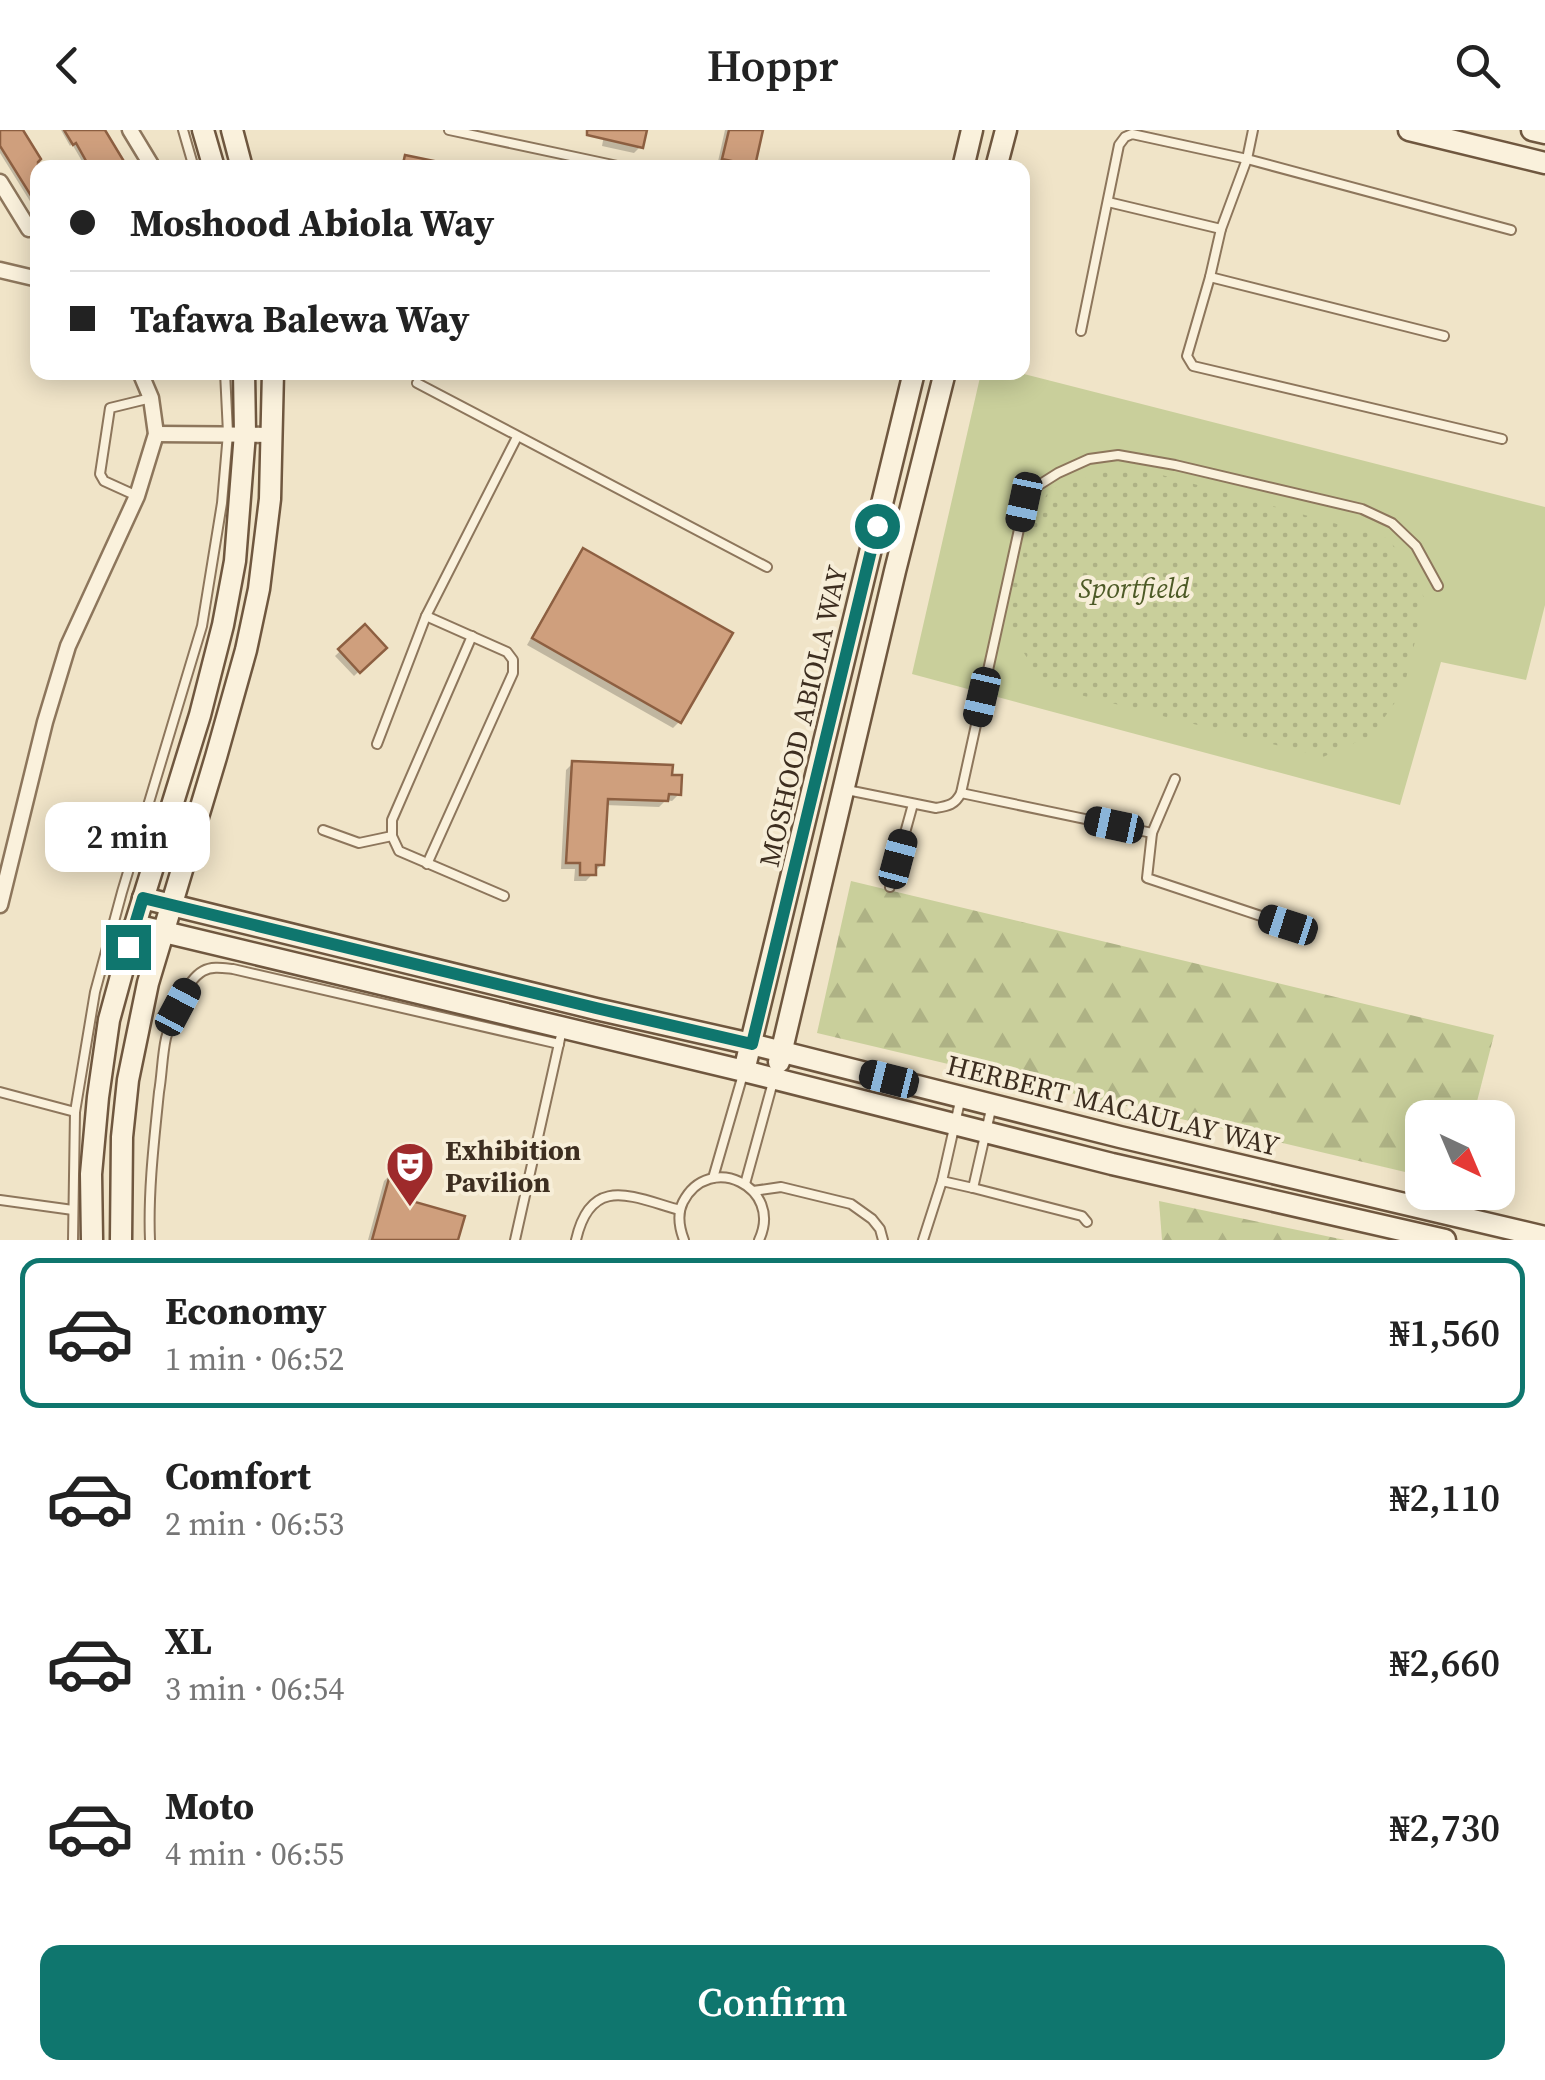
<!DOCTYPE html>
<html lang="en">
<head>
<meta charset="utf-8">
<style>
  :root { --surface:#fff; --page:#f2f2f2; --text:#222; --muted:#767676; --line:#e0e0e0; --accent:#0f766e }
  body { margin:0; font-family:"Source Serif 4",serif; background:var(--page); color:var(--text); height:100vh; display:flex; flex-direction:column; font-size:38px; white-space:nowrap }
  * { box-sizing:border-box; margin:0 }
  p { font-size:32px; color:var(--muted) }
  .icon { flex:none; width:55px; height:55px; fill:none; stroke:currentColor; stroke-width:2; stroke-linecap:round; stroke-linejoin:round }
  .map { position:relative; height:1110px; overflow:hidden }
  .panel { display:flex; flex-direction:column; background:var(--surface); flex:1 }
  .panel>* { flex:none }
  .banner { position:absolute; left:30px; top:30px; width:1000px; height:220px; border-radius:20px; box-shadow:0 5px 25px #0003; display:grid; align-content:center; height:220px; padding:0 40px; background:var(--surface) }
  .needle { width:65px; rotate:136deg }
  .controls { position:absolute; left:1405px; top:970px; display:grid; gap:20px }
  .controls a { display:grid; place-items:center; width:110px; height:110px; border-radius:20px; background:var(--surface); box-shadow:0 5px 25px #0003; font-size:50px }
  .end { position:absolute; width:45px; height:45px; margin:-22px; border:12px solid #0f766e; background:#fff; box-shadow:0 0 0 5px #fff }
  .from { border-radius:50% }
  .bubble { position:absolute; height:70px; border-radius:20px; background:var(--surface); box-shadow:0 5px 25px #0003; font-size:32px; font-weight:600; line-height:70px; text-align:center }
  .car { position:absolute; width:30px; height:60px; margin:-30px -15px; border-radius:12px; box-shadow:0 0 8px 2px #0007; background:linear-gradient(#222 24%,#8ab4d8 0 40%,#222 0 76%,#8ab4d8 0 86%,#222 0) }
  .banner b { display:flex; align-items:center; gap:35px; height:95px; font-size:38px }
  .banner b+b { border-top:2px solid var(--line) }
  .banner i { width:25px; height:25px; background:var(--text) }
  ul { padding:18px 0 0; list-style:none }
  li { display:flex; align-items:center; gap:30px; height:150px; margin:0 20px 15px; padding:0 20px; border:5px solid transparent; border-radius:20px }
  li div { flex:1 }
  li b { display:block; font-size:38px }
  li em { font-style:normal; font-weight:600 }
  li.selected { border-color:var(--accent) }
  li>.icon { width:90px; height:90px; stroke-width:1.5 }
  .action { display:flex; gap:20px; margin-top:auto; padding:20px 40px }
  .action a { flex:1; height:115px; border-radius:20px; background:var(--accent); color:#fff; font-size:40px; font-weight:600; line-height:115px; text-align:center }
  header { display:flex; justify-content:space-between; align-items:center; height:130px; padding:0 40px; background:var(--surface); font-size:45px; font-weight:600 }
  .map>svg:first-child { display:block }
</style>
</head>
<body>
<header><svg class="icon" aria-label="back" viewBox="0 0 24 24"><path d="M15 5l-7 7 7 7"/></svg>Hoppr<svg class="icon" aria-label="search" viewBox="0 0 24 24"><circle cx="10" cy="10" r="6"/><path d="M15 15l6 6"/></svg></header>
<div class="map">
<svg width="1545" height="1110" viewBox="0 0 1545 1110">
  <defs>
    <pattern id="forest-firs" width="22" height="20" patternUnits="userSpaceOnUse" patternTransform="scale(2.5)"><rect width="22" height="20" fill="#c9cf9b"/><path d="M5 1l3.5 6h-7zM16 11l3.5 6h-7z" fill="#aeb285"/></pattern>
    <pattern id="park-dots" width="8" height="8" patternUnits="userSpaceOnUse" patternTransform="scale(2.5)"><rect width="8" height="8" fill="#c9cf9b"/><path d="M2 2h.1M6 6h.1" fill="none" stroke="#aeb285" stroke-width="1.8" stroke-linecap="round"/></pattern>
  </defs>
  <rect width="100%" height="100%" fill="#f0e4c8"/>
  <path fill="#c9cf9b" d="M981,243H1020L1545,377V475L1526,550L1441,532L1400,675L912,544Z"/>
  <g fill="url(#forest-firs)">
    <path d="M851,751L1494,905L1473,987L1422,988V1046L817,903Z"/>
    <path d="M1159,1071L1345,1110H1162Z"/>
  </g>
  <path fill="url(#park-dots)" d="M1126,335L1387,408L1409,434L1425,470L1403,561L1372,605L1323,627L1045,556L1015,509L1006,477L1032,390L1050,359Z"/>
  <g fill="#0003">
    <path d="M0,0H20L43,38H38V84L0,23Z"/>
    <path d="M61,0H103L126,38H86L72,14L70,16Z"/>
    <path d="M605,0H644L641,16L634,23L602,16Z"/>
    <path d="M725,0H760L753,35L750,38L717,36Z"/>
    <path d="M584,421L679,592L673,598L527,515L577,427Z"/>
    <path d="M365,498L384,518L354,546L335,526Z"/>
    <path d="M573,633L679,664L672,671L666,670L659,677L605,675L602,734L586,751H574L575,739H561L566,640Z"/>
    <path d="M391,1044L412,1074L456,1110H368L384,1051Z"/>
  </g>
  <g fill="#cf9f7d" stroke="#8d5f41" stroke-width="2.5">
    <path d="M0,0H23L41,29L38,32V77L0,16Z"/>
    <path d="M64,0H105L128,38H90L76,13L73,15Z"/>
    <path d="M587,0H647L643,18L587,5Z"/>
    <path d="M729,0H763L755,36L722,29Z"/>
    <path d="M405,25L439,32V38H402Z"/>
    <path d="M583,418L733,503L681,593L532,508Z"/>
    <path d="M365,494L387,518L360,543L338,519Z"/>
    <path d="M572,631L673,635L672,645H682L681,665L669,664L668,671L608,669L604,735H596V745H580V733H566Z"/>
    <path d="M391,1041L421,1049L415,1072L465,1086L458,1110H372Z"/>
  </g>
  <g fill="none" stroke-linecap="round" stroke-linejoin="round">
    <g stroke="#8d765c" stroke-width="12">
      <g id="service">
        <path d="M183,0L194,38"/>
        <path d="M449,0L627,38"/>
        <path d="M1253,0L1247,29L1221,99L1210,147L1444,206"/>
        <path d="M1108,72L1221,99"/>
        <path d="M1210,147L1187,226L1193,236L1502,309"/>
        <path d="M1081,201L1119,15L1125,7L1132,4L1247,29L1511,100"/>
        <path d="M417,253L767,437"/>
        <path d="M137,366L104,351L100,344L110,278L151,268"/>
        <path d="M426,486L507,522L513,530V543L427,734"/>
        <path d="M472,506L392,690V706L399,721L504,766"/>
        <path d="M377,614L426,486L517,307"/>
        <path d="M1175,649L1152,703L1147,748L1288,795"/>
        <path d="M847,660L936,678C948,676 955,675 961,663L1025,372L1039,355L1058,343L1089,329L1118,325L1175,335L1362,379L1392,393L1416,416L1438,456"/>
        <path d="M961,663L1152,703"/>
        <path d="M323,700L359,713L392,706"/>
        <path d="M890,757L913,674"/>
        <path d="M0,962L75,982"/>
        <path d="M961,967L942,1051L973,1058"/>
        <path d="M992,975L973,1058L1082,1086L1087,1092"/>
        <path d="M713,1048L744,941"/>
        <path d="M745,1054L773,952"/>
        <path d="M753,1061L781,1057L851,1074L872,1089L880,1099L883,1110"/>
        <path d="M0,1070L73,1080"/>
        <path d="M73,1110L75,982L95,862L122,762L202,496L222,373L228,303L225,242"/>
        <path d="M150,1110C148,1062 154,1011 159,962C162,945 162,926 166,908C171,890 185,851 203,841C212,836 223,838 233,839L559,914"/>
        <path d="M515,1110L560,909"/>
        <path d="M576,1110C591,1044 632,1067 680,1080"/>
        <path d="M684,1110C679,1097 677,1084 683,1072C709,1021 784,1057 759,1110"/>
        <path d="M923,1110L942,1051"/>
      </g>
    </g>
    <g stroke="#8d765c" stroke-width="19">
      <g id="minor">
        <path d="M130,0L153,38"/>
        <path d="M0,52L29,99"/>
        <path d="M0,140L38,149"/>
        <path d="M156,304L273,305"/>
        <path d="M0,775L45,592L68,516L137,366L156,304L151,268L140,242"/>
      </g>
    </g>
    <g stroke="#6f573f" stroke-width="25">
      <g id="secondary">
        <path d="M203,0L214,38"/>
        <path d="M232,0L242,38"/>
        <path d="M1409,0L1545,33"/>
        <path d="M1532,0L1545,3"/>
        <path d="M963,38L972,0"/>
        <path d="M996,38L1006,0"/>
        <path d="M143,768L596,879L751,914L1120,1007L1545,1107"/>
        <path d="M135,795L744,941L1112,1034L1445,1110"/>
        <path d="M779,932L895,441L945,242"/>
        <path d="M744,941L914,242"/>
        <path d="M92,1110L91,1044L98,967L109,890L135,795L200,585L223,495L235,431L245,303L244,242"/>
        <path d="M121,1110L122,1007L128,950L148,853L216,627L246,520L259,459L270,369L273,242"/>
      </g>
    </g>
    <use href="#service" stroke="#faf1dc" stroke-width="8"/>
    <use href="#minor" stroke="#faf1dc" stroke-width="14"/>
    <use href="#secondary" stroke="#faf1dc" stroke-width="20"/>
  </g>
  <g fill="none" stroke-linecap="round" stroke-linejoin="round">
    <path stroke="#0f766e" stroke-width="12" d="M128,817L143,768L596,878L752,914L877,396"/>
  </g>
  <defs>
    <g id="theatre-pin" transform="scale(2.5)"><path d="M0 17L-7.5 6A9.5 9.5 0 1 1 7.5 6Z" fill="#9e2a2b" stroke="#f7eed8"/><path d="M-5-5.5Q0-4 5-5.5V0Q5 5 0 6Q-5 5-5 0ZM-3.3-2.5H-1v1.5H-3.3ZM1-2.5H3.3v1.5H1ZM-2.8 1Q0 5.5 2.8 1Z" fill="#fff"/></g>
  </defs>
  <g fill-rule="evenodd">
    <use href="#theatre-pin" x="410" y="1036"/>
  </g>
  <g text-anchor="middle" dominant-baseline="central" stroke-width="8" stroke-linejoin="round" paint-order="stroke">
    <g font-size="28" font-style="italic" fill="#4d5a26" stroke="#f7eed8">
      <text x="1134" y="458">Sportfield</text>
    </g>
    <g font-size="28" fill="#3d2e20" stroke="#f7eed8">
      <text transform="translate(803 586) rotate(-77)">MOSHOOD ABIOLA WAY</text>
      <text transform="translate(1113 975) rotate(14)">HERBERT MACAULAY WAY</text>
    </g>
    <g font-size="28" font-weight="bold" fill="#3d2e20" stroke="#f7eed8" text-anchor="start">
      <text x="445" y="1020">Exhibition<tspan x="445" dy="32">Pavilion</tspan></text>
    </g>
  </g>
</svg>
<div class="controls">
<a><svg class="needle" viewBox="-14 -14 28 28"><path d="M0-13l5 13h-10z" fill="#e53935"/><path d="M0 13l5-13h-10z" fill="#767676"/></svg></a>
</div>
<i class="end from" style="left:877px;top:396px"></i>
<i class="end" style="left:128px;top:817px"></i>
<div class="bubble" style="left:45px;top:672px;width:165px">2 min</div>
<i class="car" style="left:1024px;top:372px;rotate:192deg"></i>
<i class="car" style="left:982px;top:567px;rotate:193deg"></i>
<i class="car" style="left:1114px;top:695px;rotate:282deg"></i>
<i class="car" style="left:898px;top:729px;rotate:15deg"></i>
<i class="car" style="left:1288px;top:795px;rotate:288deg"></i>
<i class="car" style="left:178px;top:877px;rotate:28deg"></i>
<i class="car" style="left:889px;top:949px;rotate:284deg"></i>
<div class="banner">
<b><i class="from"></i>Moshood Abiola Way</b>
<b><i></i>Tafawa Balewa Way</b>
</div>
</div>
<section class="panel">
<ul>
<li class="selected"><svg class="icon" aria-label="car" viewBox="0 0 24 24"><path d="M5 17H2v-5l4-1 3-4h7l3 4 3 1v5h-3M9 17h6M6 11h13"/><circle cx="7" cy="17" r="2"/><circle cx="17" cy="17" r="2"/></svg><div><b>Economy</b><p>1 min · 06:52</p></div><em>₦1,560</em></li>
<li><svg class="icon" aria-label="car" viewBox="0 0 24 24"><path d="M5 17H2v-5l4-1 3-4h7l3 4 3 1v5h-3M9 17h6M6 11h13"/><circle cx="7" cy="17" r="2"/><circle cx="17" cy="17" r="2"/></svg><div><b>Comfort</b><p>2 min · 06:53</p></div><em>₦2,110</em></li>
<li><svg class="icon" aria-label="car" viewBox="0 0 24 24"><path d="M5 17H2v-5l4-1 3-4h7l3 4 3 1v5h-3M9 17h6M6 11h13"/><circle cx="7" cy="17" r="2"/><circle cx="17" cy="17" r="2"/></svg><div><b>XL</b><p>3 min · 06:54</p></div><em>₦2,660</em></li>
<li><svg class="icon" aria-label="car" viewBox="0 0 24 24"><path d="M5 17H2v-5l4-1 3-4h7l3 4 3 1v5h-3M9 17h6M6 11h13"/><circle cx="7" cy="17" r="2"/><circle cx="17" cy="17" r="2"/></svg><div><b>Moto</b><p>4 min · 06:55</p></div><em>₦2,730</em></li>
</ul>
<div class="action"><a>Confirm</a></div>
</section>
</body>
</html>
